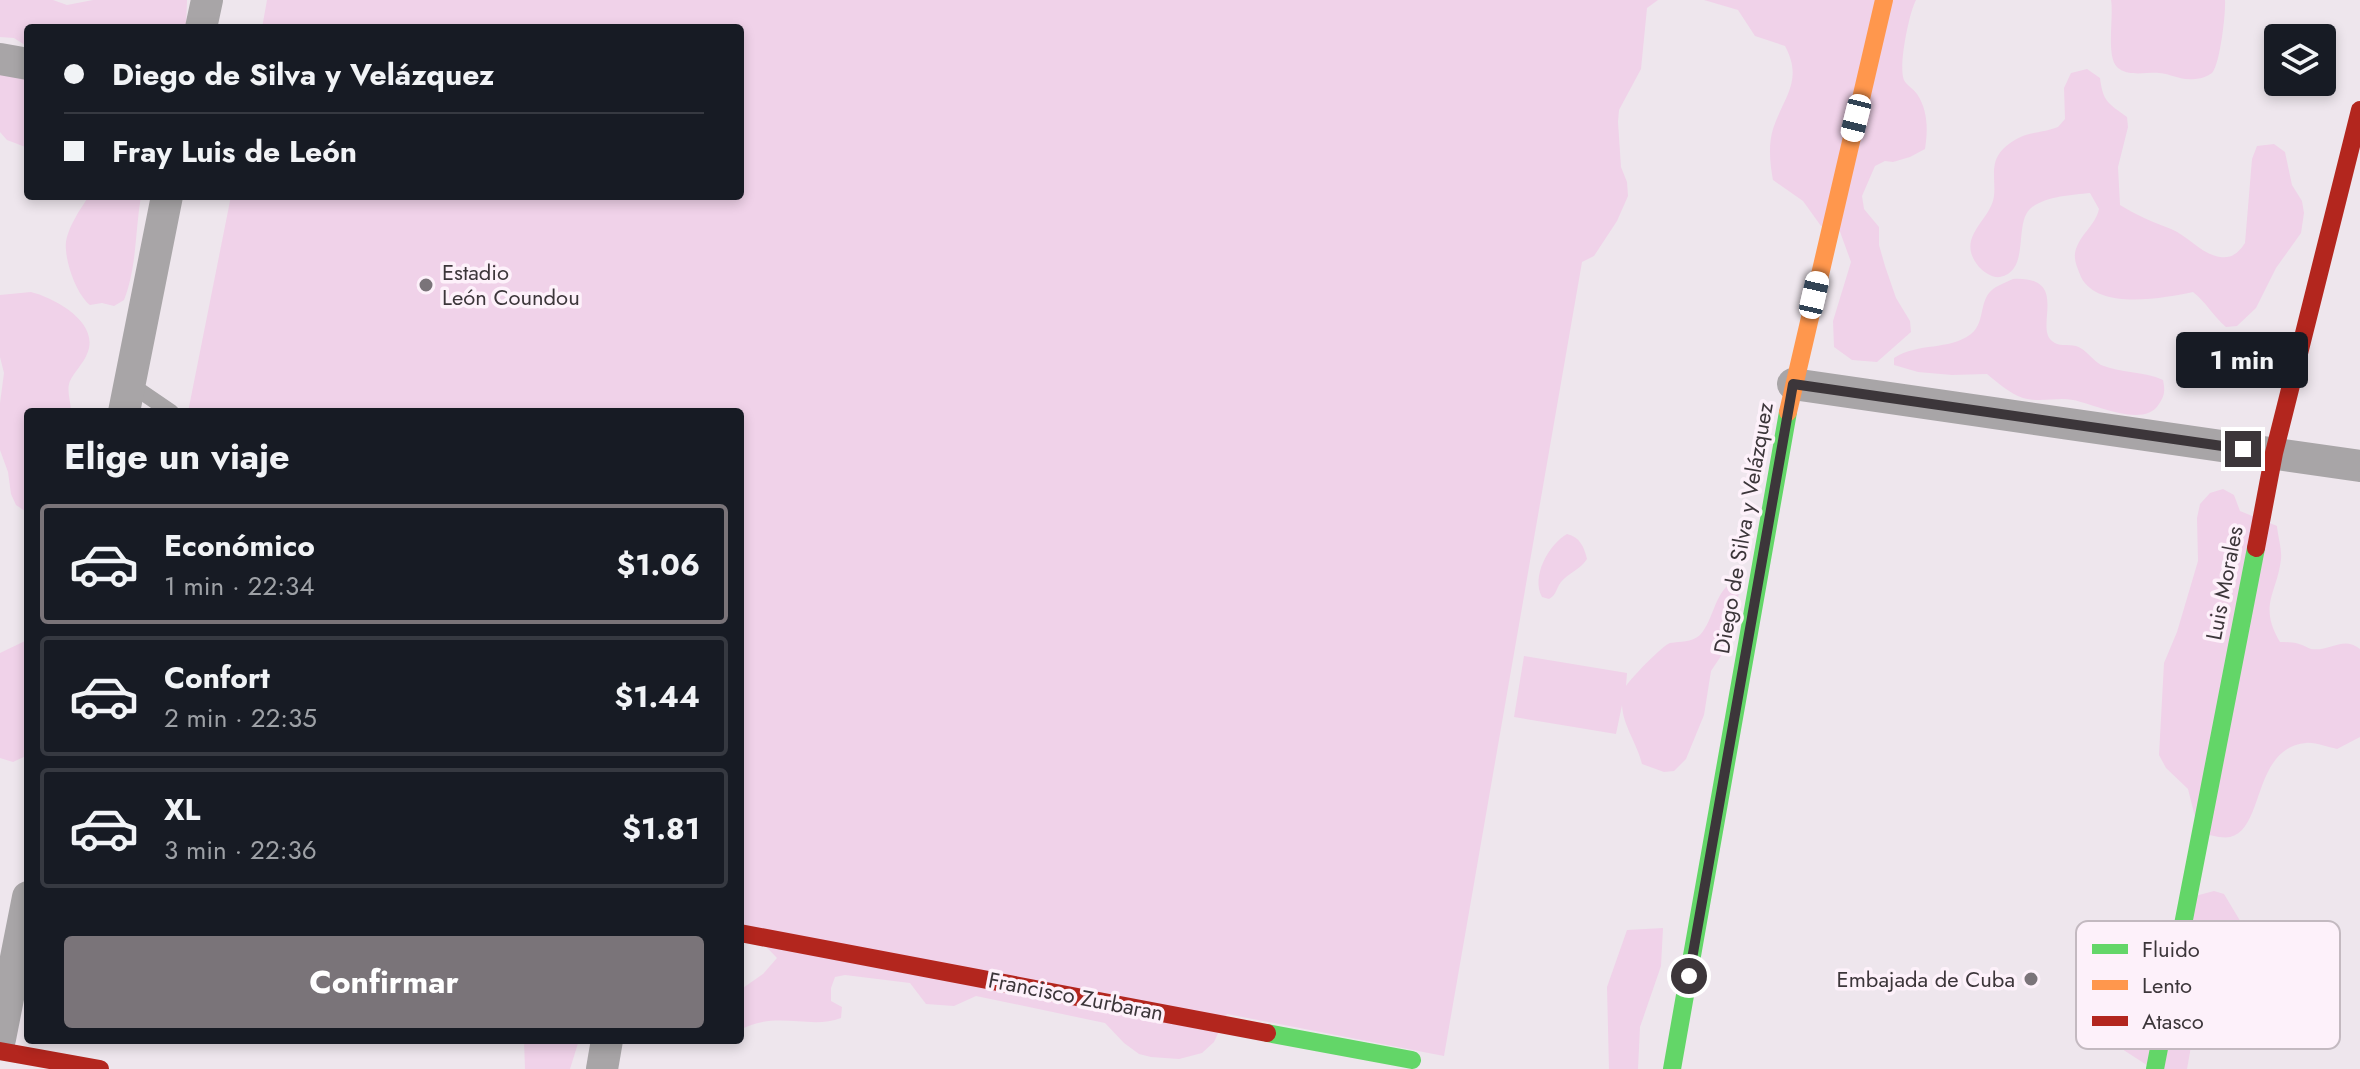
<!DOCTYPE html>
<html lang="es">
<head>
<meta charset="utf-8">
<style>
  :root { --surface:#171b24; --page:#242831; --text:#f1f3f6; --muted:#9ea1a6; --line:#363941; --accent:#7a7479 }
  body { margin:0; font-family:Jost,sans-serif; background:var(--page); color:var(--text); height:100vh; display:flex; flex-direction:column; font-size:30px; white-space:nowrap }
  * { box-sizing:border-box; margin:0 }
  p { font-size:26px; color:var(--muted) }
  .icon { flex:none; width:44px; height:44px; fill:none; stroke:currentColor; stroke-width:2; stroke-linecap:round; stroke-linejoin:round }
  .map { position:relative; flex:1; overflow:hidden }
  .panel { position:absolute; left:24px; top:408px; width:720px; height:636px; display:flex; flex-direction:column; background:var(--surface); border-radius:8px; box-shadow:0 4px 12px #0003 }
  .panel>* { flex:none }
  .guide { position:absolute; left:24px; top:24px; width:720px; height:176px; border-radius:8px; box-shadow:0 4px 12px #0003; display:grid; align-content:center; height:176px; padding:0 40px; background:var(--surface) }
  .controls { position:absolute; left:2264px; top:24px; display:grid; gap:16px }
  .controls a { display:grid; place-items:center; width:72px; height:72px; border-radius:8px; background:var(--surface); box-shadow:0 4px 12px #0003; font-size:40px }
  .end { position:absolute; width:36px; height:36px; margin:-18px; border:10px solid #3c363a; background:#fff; box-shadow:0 0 0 4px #fff }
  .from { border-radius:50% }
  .bubble { position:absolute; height:56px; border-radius:8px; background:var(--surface); box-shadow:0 4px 12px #0003; font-size:26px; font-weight:700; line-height:56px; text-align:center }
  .car { position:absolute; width:24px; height:48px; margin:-24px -12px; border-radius:10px; box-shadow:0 0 6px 2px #0007; background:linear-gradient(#fff 24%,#345 0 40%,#fff 0 76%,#345 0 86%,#fff 0) }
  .guide b { display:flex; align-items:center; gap:28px; height:76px; font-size:30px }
  .guide b+b { border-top:2px solid var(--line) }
  .guide i { width:20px; height:20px; background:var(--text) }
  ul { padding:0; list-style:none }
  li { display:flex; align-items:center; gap:24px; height:120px; margin:0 16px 12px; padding:0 24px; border:4px solid var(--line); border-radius:8px }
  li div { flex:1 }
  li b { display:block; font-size:30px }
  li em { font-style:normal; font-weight:700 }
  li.active { border-color:var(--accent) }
  li>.icon { width:72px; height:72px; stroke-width:1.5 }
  h2 { padding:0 40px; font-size:36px; line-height:96px }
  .button { display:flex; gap:16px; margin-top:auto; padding:16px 40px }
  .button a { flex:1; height:92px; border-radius:8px; background:var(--accent); color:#fff; font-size:32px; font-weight:700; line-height:92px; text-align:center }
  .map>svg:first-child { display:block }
</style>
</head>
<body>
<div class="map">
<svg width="2360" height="1069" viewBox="0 0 2360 1069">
  <rect width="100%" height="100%" fill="#eee6ed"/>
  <g fill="#f0d2e9">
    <path d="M0,0H53L67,5L93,0H187L186,28H28V47L14,38L0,37Z"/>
    <path d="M267,0H1658L1647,8L1641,69L1619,110L1618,122L1621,167L1627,182L1628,196L1617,221L1594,256L1582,262L1444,1056L1227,1014L1214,1042L1202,1053L1179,1059L1151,1057L1139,1054L1124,1043L1105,1023L976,996L954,1006L926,1004L910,983L845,975L835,977L831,988V1001L842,1007L841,1018C811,1030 775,1010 740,1030V990L763,974L777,958L740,920V412H188L231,196H740V28H262Z"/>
    <path d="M1704,0H1916C1909,13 1898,67 1904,80C1906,85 1914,89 1917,94C1928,110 1928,130 1925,149L1910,157L1893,162L1885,161L1875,166L1862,196L1864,209L1879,227V245L1885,266L1896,298L1910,321L1911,332L1877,362L1852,360L1834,347L1833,321L1851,262L1839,229L1821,226L1803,201L1773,180C1770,164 1768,145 1773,129C1783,98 1804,81 1785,46L1755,36L1738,10Z"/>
    <path d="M2111,0H2225C2226,12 2220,65 2212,73C2208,76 2200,79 2195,79C2181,81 2172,74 2159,73C2146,72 2127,77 2117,67C2106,56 2114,16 2111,0Z"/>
    <path d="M0,68L28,69V148L7,140L0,132Z"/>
    <path d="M2087,69L2100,78C2103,102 2108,103 2127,117L2128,127L2118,167L2120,205C2134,214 2155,223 2171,229C2188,236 2201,254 2220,257C2232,259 2239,252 2245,243L2252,159L2257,146L2274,144L2285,152L2292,185L2302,201L2304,213L2301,233L2276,268L2256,308L2237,326L2226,327C2213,316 2206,302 2193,292C2164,298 2098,311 2081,277C2078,269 2074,262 2075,253C2079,234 2095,227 2099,209L2090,193C2072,195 2046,196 2031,208C2013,223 2031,271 2000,277C1992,278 1985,273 1979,267C1954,237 1991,221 1994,196C1996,180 1989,163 2003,149C2023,130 2037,135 2058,127L2065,119L2064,88L2071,73Z"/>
    <path d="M89,196H141C135,231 137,267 124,300L114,306L102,303L90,305C76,294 64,259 66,242C68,227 81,208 89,196Z"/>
    <path d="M2013,279C2071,276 2034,327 2052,341C2058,347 2068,344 2076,346C2086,349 2092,360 2101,365C2120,373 2144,371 2163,380C2165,390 2165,395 2159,404C2144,429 2095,404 2073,400C2056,397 2040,403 2023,398C2009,393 1998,383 1987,374L1952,375L1918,372L1894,365V358C1919,342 1948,351 1971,334C1987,321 1977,298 1996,287C2001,284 2007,282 2013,279Z"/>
    <path d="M31,292C55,298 101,323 87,354C83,364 74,372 70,381C66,390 71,402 71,412H28V513L16,505L11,494L8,472L0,450V403L4,373L0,357V295Z"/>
    <path d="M2223,489L2234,495L2240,511L2277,526C2278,537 2282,549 2281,559C2277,594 2258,605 2280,642C2286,642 2293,642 2299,644C2303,645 2308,648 2311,649C2330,652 2343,635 2360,649V737L2337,749C2327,747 2315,742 2306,743C2252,748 2265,829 2230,837C2222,839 2207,834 2199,833L2188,789L2166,768L2159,755L2164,663L2177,632L2198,561L2197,518L2200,504L2210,493Z"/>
    <path d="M1567,534C1580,537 1584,547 1587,559C1580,570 1568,573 1561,582C1555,590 1558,593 1549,599L1542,597C1531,577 1548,545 1567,534Z"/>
    <path d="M1732,582L1739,593L1725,650L1711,671L1704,715L1686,759L1674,771L1664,772L1642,764C1637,743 1623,726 1622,705L1616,734L1514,717L1524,656L1627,673L1626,686C1631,678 1663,645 1670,643C1681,641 1691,643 1700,635C1714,619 1714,594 1732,582Z"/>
    <path d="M25,641L28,642V755L13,762L0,758V653Z"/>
    <path d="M2214,891L2224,894L2242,924L2232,959L2237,978L2234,997L2227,1003L2224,1020L2197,1013L2187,1069H2153L2122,1049L2111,1013L2115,977L2125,961L2167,930L2195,896Z"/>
    <path d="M1663,928L1661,966L1640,1027L1638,1069H1609L1607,987L1627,930Z"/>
    <path d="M524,1040H579L570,1069H525Z"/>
  </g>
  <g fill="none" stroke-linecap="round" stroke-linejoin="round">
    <path stroke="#a8a5a7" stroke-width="16" d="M130,384L171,412"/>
    <g stroke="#a8a5a7" stroke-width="32">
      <path d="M201,28L207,0"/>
      <path d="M0,59L28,64"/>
      <path d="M1793,384L2360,466"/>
      <path d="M124,412L167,196"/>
      <path d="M0,1039L28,897"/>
      <path d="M602,1069L607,1040"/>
    </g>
    <g stroke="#63d668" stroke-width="18">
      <path d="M1267,1033L1412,1060"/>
      <path d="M1672,1069L1788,412"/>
      <path d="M2155,1069L2256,548"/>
    </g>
    <path stroke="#ff974d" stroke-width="18" d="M1788,412L1884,0"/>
    <g stroke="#b3261e" stroke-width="18">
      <path d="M2256,548L2274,453L2360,110"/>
      <path d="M740,933L1267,1033"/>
      <path d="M0,1051L100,1069"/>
    </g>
  </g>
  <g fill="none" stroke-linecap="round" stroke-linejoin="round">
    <path stroke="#3c363a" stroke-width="10" d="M1689,976L1793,384L2243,449"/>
  </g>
  <g fill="#7a7479" stroke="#fdf1fa" stroke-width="3">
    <circle cx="426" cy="285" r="8"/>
    <circle cx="2031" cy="979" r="8"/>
  </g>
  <g text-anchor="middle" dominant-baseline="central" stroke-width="7" stroke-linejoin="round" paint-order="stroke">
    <g font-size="22" fill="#3c363a" stroke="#fdf1fa" text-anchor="start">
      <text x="442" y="272">Estadio<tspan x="442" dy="25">León Coundou</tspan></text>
      <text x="2015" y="979" text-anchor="end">Embajada de Cuba</text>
    </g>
    <g font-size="22" fill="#3c363a" stroke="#fdf1fa">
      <text transform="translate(1743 528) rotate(-80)">Diego de Silva y Velázquez</text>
      <text transform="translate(2224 583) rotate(-79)">Luis Morales</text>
      <text transform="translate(1076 996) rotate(11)">Francisco Zurbaran</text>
    </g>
  </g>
  <rect x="2076" y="921" width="264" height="128" rx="12" fill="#fdf1fa" stroke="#c3b9c0" stroke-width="2"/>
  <rect x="2092" y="944" width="36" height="10" fill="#63d668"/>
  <rect x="2092" y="980" width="36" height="10" fill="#ff974d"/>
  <rect x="2092" y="1016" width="36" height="10" fill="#b3261e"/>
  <g font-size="22" fill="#3c363a">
    <text x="2142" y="957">Fluido</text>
    <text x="2142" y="993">Lento</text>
    <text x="2142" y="1029">Atasco</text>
  </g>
</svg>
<div class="controls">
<a><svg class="icon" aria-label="layers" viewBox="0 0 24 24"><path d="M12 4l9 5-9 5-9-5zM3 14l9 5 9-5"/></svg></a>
</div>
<i class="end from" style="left:1689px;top:976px"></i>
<i class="end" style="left:2243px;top:449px"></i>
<div class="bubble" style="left:2176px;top:332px;width:132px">1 min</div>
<i class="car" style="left:1856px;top:118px;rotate:194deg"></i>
<i class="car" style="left:1814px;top:295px;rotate:13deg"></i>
<div class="guide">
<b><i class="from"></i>Diego de Silva y Velázquez</b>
<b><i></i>Fray Luis de León</b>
</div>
<section class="panel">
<h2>Elige un viaje</h2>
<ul>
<li class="active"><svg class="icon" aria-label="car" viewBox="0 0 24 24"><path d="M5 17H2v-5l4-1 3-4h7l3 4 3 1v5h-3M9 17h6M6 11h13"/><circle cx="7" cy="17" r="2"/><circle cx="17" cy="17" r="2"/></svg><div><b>Económico</b><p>1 min · 22:34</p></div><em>$1.06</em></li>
<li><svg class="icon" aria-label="car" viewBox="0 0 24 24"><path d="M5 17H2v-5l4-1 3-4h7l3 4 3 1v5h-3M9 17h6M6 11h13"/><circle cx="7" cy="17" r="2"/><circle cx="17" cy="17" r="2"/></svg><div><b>Confort</b><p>2 min · 22:35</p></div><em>$1.44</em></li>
<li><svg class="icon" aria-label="car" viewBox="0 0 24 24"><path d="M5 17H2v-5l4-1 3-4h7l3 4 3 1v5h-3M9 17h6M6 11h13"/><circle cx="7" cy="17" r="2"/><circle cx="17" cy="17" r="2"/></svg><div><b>XL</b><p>3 min · 22:36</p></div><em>$1.81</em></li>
</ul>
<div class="button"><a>Confirmar</a></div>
</section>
</div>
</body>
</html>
